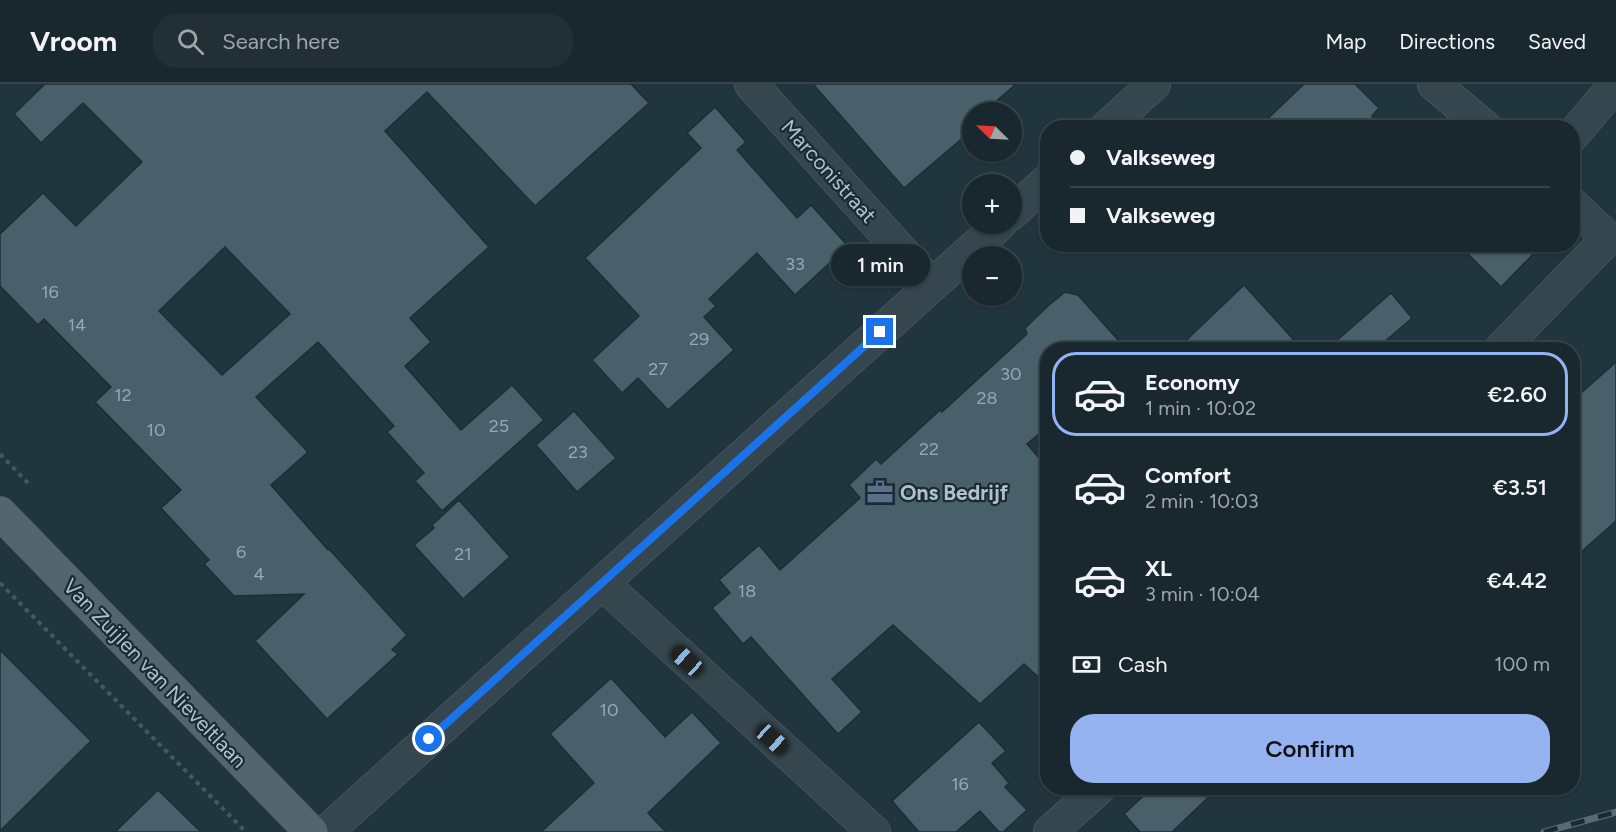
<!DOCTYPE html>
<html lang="en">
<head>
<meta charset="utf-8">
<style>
  :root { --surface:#19282e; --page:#223036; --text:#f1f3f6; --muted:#9fa6aa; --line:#37444a; --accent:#95b2f1 }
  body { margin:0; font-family:Figtree,sans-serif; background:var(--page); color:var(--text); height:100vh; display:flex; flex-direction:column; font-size:22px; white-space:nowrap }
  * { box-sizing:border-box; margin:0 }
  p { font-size:20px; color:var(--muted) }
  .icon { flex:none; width:33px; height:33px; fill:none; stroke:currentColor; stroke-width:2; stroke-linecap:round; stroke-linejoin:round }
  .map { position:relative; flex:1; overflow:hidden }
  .panel { position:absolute; left:1040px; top:258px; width:540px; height:453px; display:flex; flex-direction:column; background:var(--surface); border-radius:24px; box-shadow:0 2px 4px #0004,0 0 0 2px var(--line) }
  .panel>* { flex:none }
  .top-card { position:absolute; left:1040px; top:36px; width:540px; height:132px; border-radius:24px; box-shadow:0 2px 4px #0004,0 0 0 2px var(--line); display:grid; align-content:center; height:132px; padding:0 30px; background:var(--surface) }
  .needle { width:39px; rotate:294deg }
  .buttons { position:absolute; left:962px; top:18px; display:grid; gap:12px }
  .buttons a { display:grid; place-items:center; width:60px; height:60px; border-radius:50%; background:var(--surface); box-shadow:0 2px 4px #0004,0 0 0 2px var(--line); font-size:30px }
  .end { position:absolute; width:27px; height:27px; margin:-14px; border:8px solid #1a73e8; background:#fff; box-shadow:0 0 0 3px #fff }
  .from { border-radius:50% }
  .bubble { position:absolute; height:42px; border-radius:21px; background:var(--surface); box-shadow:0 2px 4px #0004,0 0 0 2px var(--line); font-size:20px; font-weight:600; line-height:42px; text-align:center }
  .car { position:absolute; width:18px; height:36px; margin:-18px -9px; border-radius:8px; box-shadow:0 0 4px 2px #0007; background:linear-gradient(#222 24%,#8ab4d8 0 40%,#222 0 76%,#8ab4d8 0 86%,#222 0) }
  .top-card b { display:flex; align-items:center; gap:21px; height:57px; font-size:22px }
  .top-card b+b { border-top:2px solid var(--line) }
  .top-card i { width:15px; height:15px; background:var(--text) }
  ul { padding:10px 0 0; list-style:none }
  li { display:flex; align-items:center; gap:18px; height:84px; margin:0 12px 9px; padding:0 18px; border:3px solid transparent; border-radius:24px }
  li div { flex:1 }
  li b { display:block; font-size:22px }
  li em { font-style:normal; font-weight:600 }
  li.on { border-color:var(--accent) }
  li>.icon { width:54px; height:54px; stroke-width:1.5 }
  .pay { display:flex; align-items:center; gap:15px; height:66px; padding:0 30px; font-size:22px }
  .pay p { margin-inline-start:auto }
  .cta { display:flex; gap:12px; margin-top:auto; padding:12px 30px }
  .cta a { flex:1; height:69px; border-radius:24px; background:var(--accent); color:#111; font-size:24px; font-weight:600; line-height:69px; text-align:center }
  header { display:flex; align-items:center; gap:36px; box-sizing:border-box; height:84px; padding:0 30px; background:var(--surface); border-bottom:2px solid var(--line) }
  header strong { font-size:28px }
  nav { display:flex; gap:33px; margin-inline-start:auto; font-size:21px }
  .search { width:420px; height:54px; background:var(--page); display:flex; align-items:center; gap:15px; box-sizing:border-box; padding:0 21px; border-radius:24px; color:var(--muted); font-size:22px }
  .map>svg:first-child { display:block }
</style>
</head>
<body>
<header>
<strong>Vroom</strong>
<div class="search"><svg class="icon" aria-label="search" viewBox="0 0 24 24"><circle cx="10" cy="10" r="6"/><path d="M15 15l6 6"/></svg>Search here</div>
<nav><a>Map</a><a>Directions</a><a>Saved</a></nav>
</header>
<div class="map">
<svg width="1616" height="748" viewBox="0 0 1616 748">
  <rect width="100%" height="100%" fill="#21353e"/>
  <g fill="#49606a" stroke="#1c2d35" stroke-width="1.5" fill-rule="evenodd">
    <path d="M45,0H631L649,19L535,122L427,8L385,47L489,163L410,234L431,258L405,282L461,346L512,301L544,336L442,427L415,397L424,389L387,348L394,342L318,258L256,313L308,368L271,401L328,466L329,465L407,551L392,566L398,570L327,635L255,557L304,510L234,512L204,480L209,476L161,424L181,406L95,318L111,303L44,235L38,241L0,202V150L43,109L76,142L142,78L83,19L41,59L14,30ZM225,163L290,230L222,291L159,227Z"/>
    <path d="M813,0H1016L984,28H972V46L904,104Z"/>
    <path d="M1304,0H1355L1379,24L1372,32L1375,44H1258Z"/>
    <path d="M715,23L746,58L737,66L797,134L811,121L848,162L795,211L757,169L709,215L716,222L704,233L734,266L668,326L638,294L622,309L592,276L639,232L585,174L701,64L687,49Z"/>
    <path d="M1458,160H1543L1501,203Z"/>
    <path d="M1244,201L1303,266H1176Z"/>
    <path d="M1065,208L1078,211L1127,266H1047V343L1027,360L1047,383V601L1024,580L980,620L893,541L832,595L862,628L838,650L751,553L743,560L712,524L730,509L719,496L759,461L780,486L860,414L849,401L876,375L881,380L940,326L942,328L1027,250L1025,244L1049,221Z"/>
    <path d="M1391,209L1412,234L1375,266H1326Z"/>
    <path d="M1616,278V437L1572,476V317Z"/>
    <path d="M574,327L616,374L577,408L536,361Z"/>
    <path d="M459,416L510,473L463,515L414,461L434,444L432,441Z"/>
    <path d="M0,566L91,657L0,747Z"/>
    <path d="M611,594L665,653L692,628L721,659L648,729L666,748H541L594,699L550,650Z"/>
    <path d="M979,638L1006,667L992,679L1009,699L1005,703L1027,726L1003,748H999L980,727L956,748H919L892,717Z"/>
    <path d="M1152,704H1218L1172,748H1140L1124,730Z"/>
    <path d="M158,706L201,748H115Z"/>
  </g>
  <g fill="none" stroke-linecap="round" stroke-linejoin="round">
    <g stroke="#53646c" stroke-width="34">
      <g id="minor">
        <path d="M751,0L932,201"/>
        <path d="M1434,0L1486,44"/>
        <path d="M1106,44L1154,0"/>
        <path d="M1572,52L1616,0"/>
        <path d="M1011,130L1047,97"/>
        <path d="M1500,266L1608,154L1572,120"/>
        <path d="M602,499L874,748"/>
        <path d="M326,748L1000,140"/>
        <path d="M1050,748L1099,704"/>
      </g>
    </g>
    <g stroke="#41525a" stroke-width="34">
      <path id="major" d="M0,429L311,748"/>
    </g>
    <g stroke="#415b58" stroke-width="4" stroke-dasharray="4.5 4.5" stroke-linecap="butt">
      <path d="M0,370L28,399"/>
      <path d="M0,499L246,748"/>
    </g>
    <use href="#minor" stroke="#35464e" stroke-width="33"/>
    <use href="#major" stroke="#53666f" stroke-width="33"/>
    <g stroke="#576b76" stroke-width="7">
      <path id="rail" d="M1544,748L1616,728"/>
    </g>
    <use href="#rail" stroke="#1a2b33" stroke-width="4.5" stroke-dasharray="14" stroke-linecap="butt"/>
  </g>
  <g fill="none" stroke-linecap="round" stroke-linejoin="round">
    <path stroke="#1a73e8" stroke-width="8" d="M429,655L880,248"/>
  </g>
  <defs>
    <g id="office-bare" transform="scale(2.07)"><path d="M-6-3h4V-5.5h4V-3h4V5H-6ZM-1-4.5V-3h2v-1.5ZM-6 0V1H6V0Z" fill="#5c6f8a" stroke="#1a2b33" stroke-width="2.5" paint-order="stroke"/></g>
  </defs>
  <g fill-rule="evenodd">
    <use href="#office-bare" x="880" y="408"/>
  </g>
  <g text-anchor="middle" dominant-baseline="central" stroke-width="4.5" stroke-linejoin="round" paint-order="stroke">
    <g font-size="18" fill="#97a9b2">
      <text x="795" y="180">33</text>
      <text x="50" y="208">16</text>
      <text x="77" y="241">14</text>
      <text x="699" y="255">29</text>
      <text x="658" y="285">27</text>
      <text x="1011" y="290">30</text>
      <text x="123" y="311">12</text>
      <text x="987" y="314">28</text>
      <text x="499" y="342">25</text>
      <text x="156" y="346">10</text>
      <text x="929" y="365">22</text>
      <text x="578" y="368">23</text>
      <text x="241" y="468">6</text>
      <text x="463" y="470">21</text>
      <text x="259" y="490">4</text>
      <text x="747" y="507">18</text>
      <text x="609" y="626">10</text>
      <text x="960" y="700">16</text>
    </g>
    <g font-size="21" fill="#b1c1ca" stroke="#1a2b33">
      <text transform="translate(829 87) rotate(48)">Marconistraat</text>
      <text transform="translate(155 589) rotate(46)">Van Zuijlen van Nieveltlaan</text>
    </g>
    <g font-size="21" font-weight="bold" fill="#b1c1ca" stroke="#1a2b33" text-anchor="start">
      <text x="900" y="408">Ons Bedrijf</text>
    </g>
  </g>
</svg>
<div class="buttons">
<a><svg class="needle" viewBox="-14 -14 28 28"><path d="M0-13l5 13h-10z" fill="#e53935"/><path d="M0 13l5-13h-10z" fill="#9fa6aa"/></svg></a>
<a>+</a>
<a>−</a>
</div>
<i class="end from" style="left:429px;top:655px"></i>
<i class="end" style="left:880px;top:248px"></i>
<div class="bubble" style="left:831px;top:160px;width:99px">1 min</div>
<i class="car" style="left:687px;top:577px;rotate:312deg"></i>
<i class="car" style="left:772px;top:655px;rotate:132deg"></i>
<div class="top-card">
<b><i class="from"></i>Valkseweg</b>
<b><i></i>Valkseweg</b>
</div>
<section class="panel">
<ul>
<li class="on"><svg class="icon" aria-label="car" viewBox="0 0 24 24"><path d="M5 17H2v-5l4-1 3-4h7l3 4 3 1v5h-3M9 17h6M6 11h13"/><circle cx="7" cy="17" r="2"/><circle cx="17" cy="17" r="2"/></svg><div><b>Economy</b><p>1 min · 10:02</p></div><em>€2.60</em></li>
<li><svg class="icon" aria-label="car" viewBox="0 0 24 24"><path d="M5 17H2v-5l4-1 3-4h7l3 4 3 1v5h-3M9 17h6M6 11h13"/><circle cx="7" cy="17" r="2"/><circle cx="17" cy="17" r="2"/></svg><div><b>Comfort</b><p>2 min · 10:03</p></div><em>€3.51</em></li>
<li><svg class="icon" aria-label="car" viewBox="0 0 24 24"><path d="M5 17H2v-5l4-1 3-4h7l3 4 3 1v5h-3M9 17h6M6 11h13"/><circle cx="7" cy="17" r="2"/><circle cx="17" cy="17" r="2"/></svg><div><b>XL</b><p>3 min · 10:04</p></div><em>€4.42</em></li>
</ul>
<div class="pay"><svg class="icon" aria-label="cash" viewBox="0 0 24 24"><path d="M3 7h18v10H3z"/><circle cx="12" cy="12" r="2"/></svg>Cash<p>100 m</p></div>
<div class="cta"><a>Confirm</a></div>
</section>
</div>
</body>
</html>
